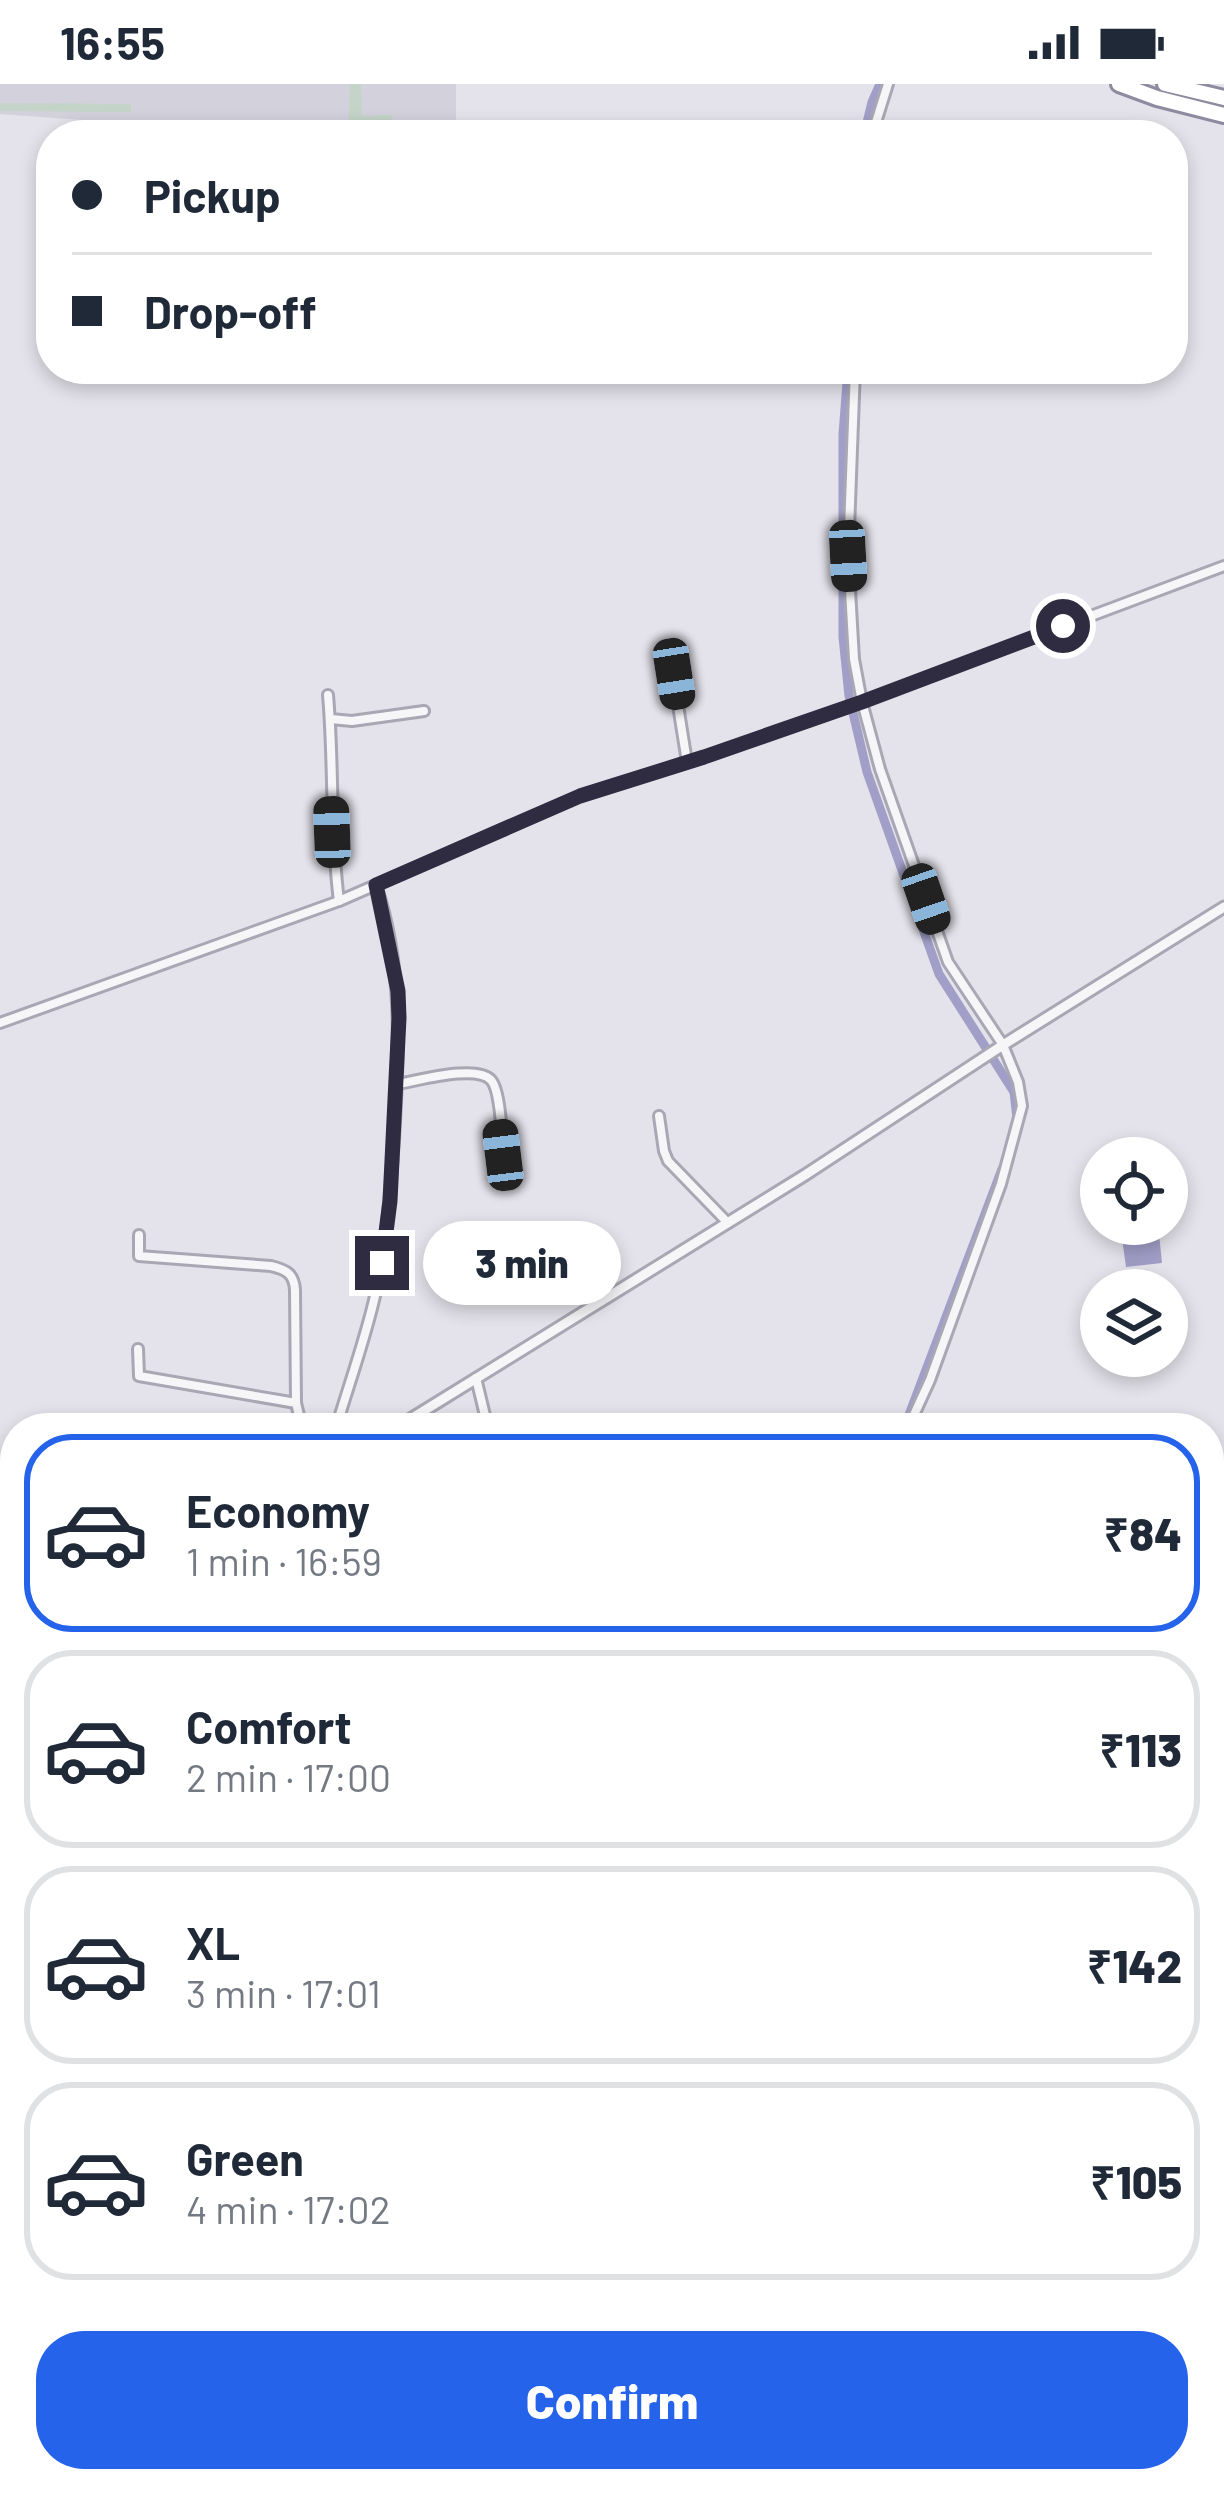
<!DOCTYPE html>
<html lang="en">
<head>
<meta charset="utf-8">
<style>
  :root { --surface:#fff; --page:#f2f2f3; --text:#1f2937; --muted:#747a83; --line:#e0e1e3; --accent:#2563eb }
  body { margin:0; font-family:Barlow,sans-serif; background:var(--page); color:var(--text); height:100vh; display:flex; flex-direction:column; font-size:45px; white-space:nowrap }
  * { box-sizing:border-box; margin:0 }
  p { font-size:39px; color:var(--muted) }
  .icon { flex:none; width:66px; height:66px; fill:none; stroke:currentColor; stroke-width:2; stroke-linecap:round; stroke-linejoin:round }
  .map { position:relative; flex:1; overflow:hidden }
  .side { position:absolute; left:0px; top:1329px; width:1224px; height:1080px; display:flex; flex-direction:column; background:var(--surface); border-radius:48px 48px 0 0; box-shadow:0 6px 18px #0003 }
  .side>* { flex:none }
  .guide { position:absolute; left:36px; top:36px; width:1152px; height:264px; border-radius:48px; box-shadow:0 6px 18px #0003; display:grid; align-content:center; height:264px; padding:0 36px; background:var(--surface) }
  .tools { position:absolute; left:1080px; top:1053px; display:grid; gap:24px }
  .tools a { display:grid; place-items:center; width:108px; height:108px; border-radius:50%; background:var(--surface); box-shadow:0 6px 18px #0003; font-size:60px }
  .end { position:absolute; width:54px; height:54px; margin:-27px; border:15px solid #2f2b41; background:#fff; box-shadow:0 0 0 6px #fff }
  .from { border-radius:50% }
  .bubble { position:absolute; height:84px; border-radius:42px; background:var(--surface); box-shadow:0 6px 18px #0003; font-size:39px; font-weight:800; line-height:84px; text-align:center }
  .car { position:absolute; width:36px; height:72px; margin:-36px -18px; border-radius:15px; box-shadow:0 0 9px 3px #0007; background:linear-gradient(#222 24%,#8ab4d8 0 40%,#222 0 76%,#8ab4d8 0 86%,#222 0) }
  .guide b { display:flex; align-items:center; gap:42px; height:114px; font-size:45px }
  .guide b+b { border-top:3px solid var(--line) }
  .guide i { width:30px; height:30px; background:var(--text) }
  ul { padding:21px 0 0; list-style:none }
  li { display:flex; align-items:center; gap:36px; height:198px; margin:0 24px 18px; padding:0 12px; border:6px solid var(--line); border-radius:48px }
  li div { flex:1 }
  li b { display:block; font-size:45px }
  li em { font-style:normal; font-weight:800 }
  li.current { border-color:var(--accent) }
  li>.icon { width:108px; height:108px; stroke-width:1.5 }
  .action { display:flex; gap:24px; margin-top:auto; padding:24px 36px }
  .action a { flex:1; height:138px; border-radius:48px; background:var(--accent); color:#fff; font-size:48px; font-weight:800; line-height:138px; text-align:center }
  .status { display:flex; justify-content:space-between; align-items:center; height:84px; padding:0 60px; background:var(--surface); direction:ltr }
  .status svg { height:33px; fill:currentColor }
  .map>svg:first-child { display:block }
</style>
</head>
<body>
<div class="status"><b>16:55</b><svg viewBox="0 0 49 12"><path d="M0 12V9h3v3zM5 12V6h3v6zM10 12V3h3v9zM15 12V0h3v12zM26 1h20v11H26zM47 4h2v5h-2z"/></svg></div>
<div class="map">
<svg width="1224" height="2409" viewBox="0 0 1224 2409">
  <rect width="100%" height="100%" fill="#e4e2ea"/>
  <path fill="#d2d1dc" d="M0,0H456V51H348L347,42L137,40L0,30Z"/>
  <g fill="#c4d4c8">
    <path d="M350,0H361L362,32L392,31L393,51H348Z"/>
    <path d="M0,19L131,20V28L0,27Z"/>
  </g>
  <path fill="#a19fc8" d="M1120,1140H1158L1162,1179L1126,1183Z"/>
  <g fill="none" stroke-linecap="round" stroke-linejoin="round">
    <g stroke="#a19fc8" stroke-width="9">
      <path d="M864,51L872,18L880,0"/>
      <path d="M848,285L843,350V553L849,612L867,688L939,890L1014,1008L1017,1034"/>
      <path d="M904,1344L1002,1085"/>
      <path d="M541,2409L542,2394"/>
    </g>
    <g stroke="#aaa7b4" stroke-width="14">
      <g id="minor">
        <path d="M872,51L888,0"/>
        <path d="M855,285L848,472L854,575L862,618L880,685L948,878L1003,961L1018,998L1022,1022L1001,1100L930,1296L908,1344"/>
        <path d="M673,590L687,678"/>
        <path d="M328,611C334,679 330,748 339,817"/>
        <path d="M331,635L352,637L424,627"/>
        <path d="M0,939L339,817L580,712L704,673L862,618L1224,482"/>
        <path d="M397,1000C418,997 476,980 491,996C501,1007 502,1055 503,1071"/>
        <path d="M659,1032L664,1067L668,1077L728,1139"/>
        <path d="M139,1151V1172L271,1182C287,1186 294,1190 295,1206L296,1319"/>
        <path d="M138,1265L139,1292L296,1319L302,1344"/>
        <path d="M476,1294L488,1344"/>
        <path d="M336,1344C349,1300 365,1256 375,1212C387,1160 390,1109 394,1056C399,970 404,884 376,801"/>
        <path d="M0,1604C12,1640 13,1684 13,1721C13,1742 9,1761 15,1780"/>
        <path d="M36,2409L38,2394"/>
        <path d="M550,2409L551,2394"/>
      </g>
    </g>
    <g stroke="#aaa7b4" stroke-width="15">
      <g id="tertiary">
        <path d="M396,1344L805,1091L1003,961L1224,823"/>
        <path d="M0,1577L15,1568"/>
      </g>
    </g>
    <g stroke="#8e8aa0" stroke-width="20">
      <g id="trunk">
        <path d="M1119,0L1157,14L1224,31"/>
        <path d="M1165,0L1224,14"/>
      </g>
    </g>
    <use href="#minor" stroke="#f6f5f8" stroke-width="8"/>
    <use href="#tertiary" stroke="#f6f5f8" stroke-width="9"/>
    <use href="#trunk" stroke="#fff" stroke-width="14"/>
  </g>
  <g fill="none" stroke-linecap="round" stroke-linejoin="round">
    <path stroke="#2f2b41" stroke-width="15" d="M382,1179L390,1117L399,934L398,907L376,801L580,712L704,673L862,618L1063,542"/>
  </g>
</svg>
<div class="tools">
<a><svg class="icon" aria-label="locate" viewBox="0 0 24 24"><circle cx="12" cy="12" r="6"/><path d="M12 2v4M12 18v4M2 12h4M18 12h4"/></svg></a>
<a><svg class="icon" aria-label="layers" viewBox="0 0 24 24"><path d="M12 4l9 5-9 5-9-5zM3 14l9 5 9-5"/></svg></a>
</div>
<i class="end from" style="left:1063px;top:542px"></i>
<i class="end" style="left:382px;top:1179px"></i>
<div class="bubble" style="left:423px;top:1137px;width:198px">3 min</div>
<i class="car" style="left:848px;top:472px;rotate:177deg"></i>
<i class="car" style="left:674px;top:590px;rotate:171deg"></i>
<i class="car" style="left:332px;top:748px;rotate:358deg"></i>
<i class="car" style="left:926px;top:815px;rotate:161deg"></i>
<i class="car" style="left:503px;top:1071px;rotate:353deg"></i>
<div class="guide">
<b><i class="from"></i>Pickup</b>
<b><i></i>Drop-off</b>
</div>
<section class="side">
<ul>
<li class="current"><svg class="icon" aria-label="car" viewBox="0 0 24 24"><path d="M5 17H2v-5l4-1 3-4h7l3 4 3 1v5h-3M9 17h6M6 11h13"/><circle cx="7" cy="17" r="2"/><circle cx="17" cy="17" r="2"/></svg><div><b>Economy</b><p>1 min · 16:59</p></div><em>₹84</em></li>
<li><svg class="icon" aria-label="car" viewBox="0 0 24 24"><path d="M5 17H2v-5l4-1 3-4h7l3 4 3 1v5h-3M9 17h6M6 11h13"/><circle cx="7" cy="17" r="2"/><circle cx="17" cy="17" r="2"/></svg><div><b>Comfort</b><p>2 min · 17:00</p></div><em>₹113</em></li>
<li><svg class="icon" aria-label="car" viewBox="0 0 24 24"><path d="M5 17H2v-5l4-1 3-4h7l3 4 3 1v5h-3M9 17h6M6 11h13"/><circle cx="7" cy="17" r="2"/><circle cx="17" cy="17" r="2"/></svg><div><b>XL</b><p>3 min · 17:01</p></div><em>₹142</em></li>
<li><svg class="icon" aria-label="car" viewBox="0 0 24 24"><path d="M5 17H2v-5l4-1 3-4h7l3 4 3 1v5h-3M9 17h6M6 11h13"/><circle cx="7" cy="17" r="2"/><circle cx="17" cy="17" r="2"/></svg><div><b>Green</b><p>4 min · 17:02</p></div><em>₹105</em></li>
</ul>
<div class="action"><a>Confirm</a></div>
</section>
</div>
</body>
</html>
